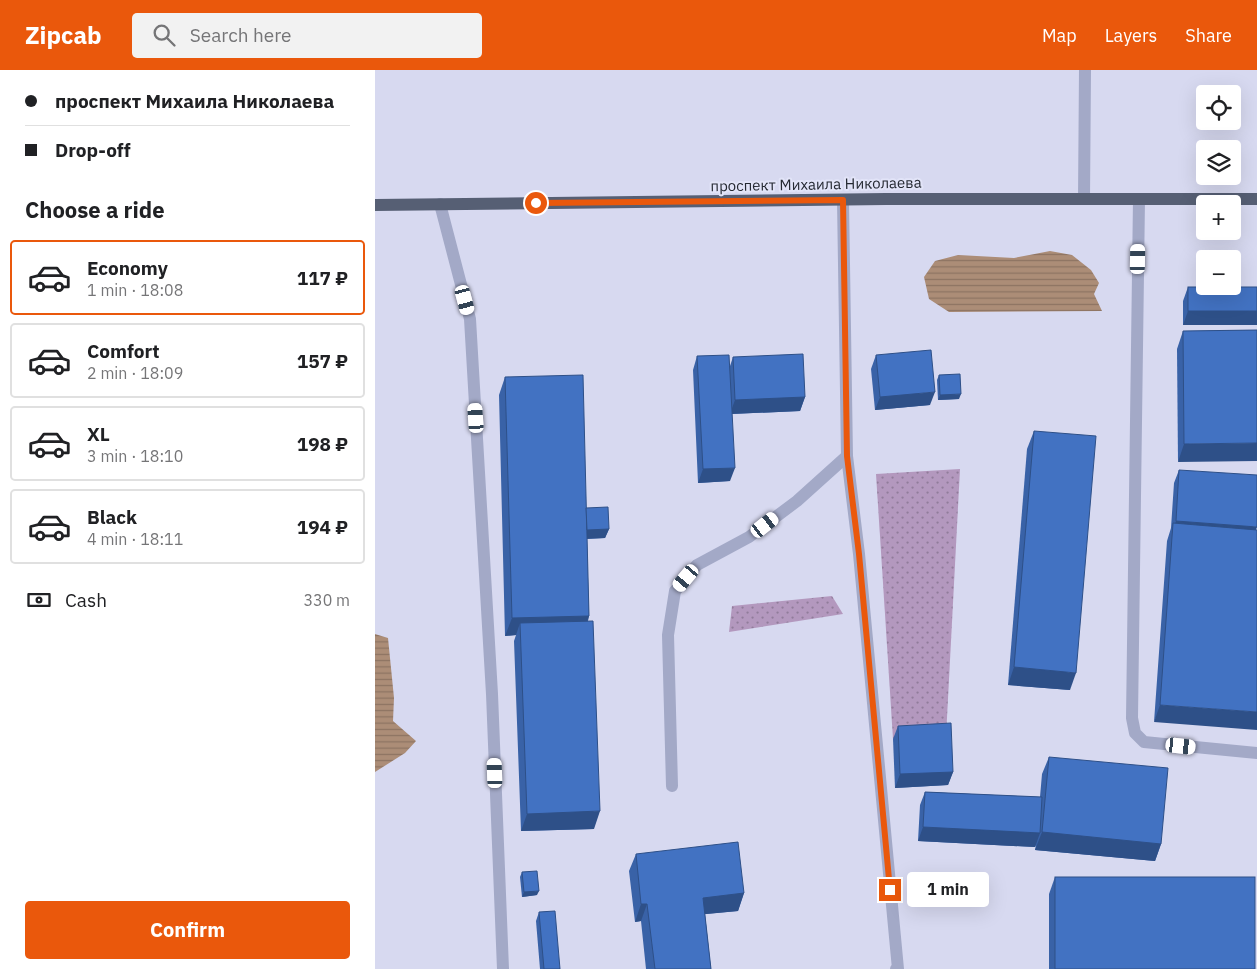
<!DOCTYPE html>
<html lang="en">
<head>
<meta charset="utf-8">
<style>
  :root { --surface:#fff; --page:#f2f2f2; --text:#202124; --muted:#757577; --line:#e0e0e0; --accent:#ea580c }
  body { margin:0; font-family:"IBM Plex Sans",sans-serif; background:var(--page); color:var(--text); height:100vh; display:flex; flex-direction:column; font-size:19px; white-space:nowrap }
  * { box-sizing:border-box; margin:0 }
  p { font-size:16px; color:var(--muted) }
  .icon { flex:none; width:28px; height:28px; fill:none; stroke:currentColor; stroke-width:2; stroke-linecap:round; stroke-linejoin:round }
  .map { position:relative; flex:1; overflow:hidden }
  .details { display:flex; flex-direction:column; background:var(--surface); width:375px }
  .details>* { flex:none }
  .guide { display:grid; align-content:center; height:110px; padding:0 25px; background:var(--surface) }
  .tools { position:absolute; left:821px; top:15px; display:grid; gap:10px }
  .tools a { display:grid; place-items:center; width:45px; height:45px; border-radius:5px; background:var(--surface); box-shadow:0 5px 20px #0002; font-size:25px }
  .end { position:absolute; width:22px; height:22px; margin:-11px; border:6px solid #ea580c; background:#fff; box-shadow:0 0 0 2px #fff }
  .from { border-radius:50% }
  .bubble { position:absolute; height:35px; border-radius:5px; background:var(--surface); box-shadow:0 5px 20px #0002; font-size:16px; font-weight:700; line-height:35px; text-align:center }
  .car { position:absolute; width:15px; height:30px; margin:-15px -8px; border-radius:6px; box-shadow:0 0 4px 1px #0007; background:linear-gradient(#fff 24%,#345 0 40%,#fff 0 76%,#345 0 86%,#fff 0) }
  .guide b { display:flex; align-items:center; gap:18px; height:48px; font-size:19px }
  .guide b+b { border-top:1px solid var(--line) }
  .guide i { width:12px; height:12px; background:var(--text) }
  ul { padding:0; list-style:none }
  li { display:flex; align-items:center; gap:15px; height:75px; margin:0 10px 8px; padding:0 15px; border:2px solid var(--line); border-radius:5px }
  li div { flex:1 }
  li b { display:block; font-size:19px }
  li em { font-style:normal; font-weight:700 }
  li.active { border-color:var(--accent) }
  li>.icon { width:45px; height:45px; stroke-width:1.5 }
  h2 { padding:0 25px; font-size:22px; line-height:60px }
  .pay { display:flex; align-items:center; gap:12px; height:55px; padding:0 25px; font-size:19px }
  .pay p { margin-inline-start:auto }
  .button { display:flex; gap:10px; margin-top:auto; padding:10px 25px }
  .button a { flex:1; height:58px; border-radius:5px; background:var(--accent); color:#fff; font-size:20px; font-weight:700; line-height:58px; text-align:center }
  header { display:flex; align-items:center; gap:30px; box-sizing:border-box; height:70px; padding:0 25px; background:var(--accent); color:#fff }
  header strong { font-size:24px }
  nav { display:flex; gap:28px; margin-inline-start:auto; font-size:18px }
  .search { width:350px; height:45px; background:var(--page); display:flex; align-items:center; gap:12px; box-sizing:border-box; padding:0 18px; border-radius:5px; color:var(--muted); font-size:19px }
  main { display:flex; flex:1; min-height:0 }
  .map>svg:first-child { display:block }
</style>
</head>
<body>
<header>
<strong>Zipcab</strong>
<div class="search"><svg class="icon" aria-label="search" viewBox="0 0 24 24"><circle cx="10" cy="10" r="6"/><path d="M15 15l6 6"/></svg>Search here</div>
<nav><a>Map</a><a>Layers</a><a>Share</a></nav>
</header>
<main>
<section class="details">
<div class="guide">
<b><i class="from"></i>проспект Михаила Николаева</b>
<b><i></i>Drop-off</b>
</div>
<h2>Choose a ride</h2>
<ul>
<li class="active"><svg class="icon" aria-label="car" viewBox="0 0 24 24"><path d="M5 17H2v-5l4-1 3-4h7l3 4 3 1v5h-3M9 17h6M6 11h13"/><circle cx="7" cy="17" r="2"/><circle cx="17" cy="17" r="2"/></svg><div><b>Economy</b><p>1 min · 18:08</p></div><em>117 ₽</em></li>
<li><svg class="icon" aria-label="car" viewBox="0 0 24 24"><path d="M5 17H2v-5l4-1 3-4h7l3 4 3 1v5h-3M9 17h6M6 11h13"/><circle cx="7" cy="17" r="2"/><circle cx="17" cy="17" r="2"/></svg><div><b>Comfort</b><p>2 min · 18:09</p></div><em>157 ₽</em></li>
<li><svg class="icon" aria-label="car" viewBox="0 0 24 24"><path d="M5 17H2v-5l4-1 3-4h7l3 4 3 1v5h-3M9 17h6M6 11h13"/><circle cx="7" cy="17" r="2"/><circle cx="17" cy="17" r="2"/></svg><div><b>XL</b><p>3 min · 18:10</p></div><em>198 ₽</em></li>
<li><svg class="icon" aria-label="car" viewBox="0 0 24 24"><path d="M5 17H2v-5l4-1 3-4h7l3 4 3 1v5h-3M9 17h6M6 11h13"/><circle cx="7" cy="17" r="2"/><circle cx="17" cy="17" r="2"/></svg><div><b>Black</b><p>4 min · 18:11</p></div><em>194 ₽</em></li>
</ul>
<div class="pay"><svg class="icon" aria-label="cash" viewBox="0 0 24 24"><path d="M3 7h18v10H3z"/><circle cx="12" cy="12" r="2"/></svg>Cash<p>330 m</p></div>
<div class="button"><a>Confirm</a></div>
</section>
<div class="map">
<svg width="882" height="899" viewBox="0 0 882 899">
  <defs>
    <pattern id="grass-dots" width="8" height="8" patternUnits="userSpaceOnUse" patternTransform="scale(1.25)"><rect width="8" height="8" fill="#b398be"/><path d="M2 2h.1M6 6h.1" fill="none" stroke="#917c9b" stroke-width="1.8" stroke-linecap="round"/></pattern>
    <pattern id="water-rules" width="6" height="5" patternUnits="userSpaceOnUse" patternTransform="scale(1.25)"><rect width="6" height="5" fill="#ac8d77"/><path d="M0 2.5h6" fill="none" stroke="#8c7362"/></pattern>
  </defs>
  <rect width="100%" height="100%" fill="#d7d9f0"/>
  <g fill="url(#grass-dots)">
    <path d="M585,399L571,667L518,669L501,404Z"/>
    <path d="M457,526L468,544L354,562L357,536Z"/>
  </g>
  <g fill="url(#water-rules)">
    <path d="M675,181L697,185L716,200L724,213L719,224L727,241L574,242L554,229L549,207L560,191L583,185L639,188Z"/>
    <path d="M0,564L13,568L19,628L18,651L41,671L30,683L0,702Z"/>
  </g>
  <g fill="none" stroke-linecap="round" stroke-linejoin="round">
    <g stroke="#a3a9c7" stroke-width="12">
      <path d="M709,129L710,0"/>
      <path d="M764,129L757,648L760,663L769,672L882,683"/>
      <path d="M468,130L472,386L484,484L523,899H521"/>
      <path d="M65,134L95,249L117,624L128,899"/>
      <path d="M297,716L293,565L300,521L322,495L374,467L422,431L472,386"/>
    </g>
    <path stroke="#565f74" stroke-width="12" d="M0,135L511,129H882"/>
  </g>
  <g fill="#3962a7">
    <path d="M813,217H882V255H808V231Z"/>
    <path d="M882,260L803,392L802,279L808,261Z"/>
    <path d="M501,285L555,335L500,340L496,299Z"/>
    <path d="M322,286L355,296L358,287L430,327L425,341L357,344L355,411L323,413L318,300Z"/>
    <path d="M564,305L584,329L563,330L562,310Z"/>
    <path d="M130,307L211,438L234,459L230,468L212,469L214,546L213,551L219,759L146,761L139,571L141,565L130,566L124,325Z"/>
    <path d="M659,361L695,620L633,615L652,379Z"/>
    <path d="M804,400L881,459L779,652L792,471L796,458L799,413Z"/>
    <path d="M523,656L578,702L573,715L520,718L518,669Z"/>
    <path d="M674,687L786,774L780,791L660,780L661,775L660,777L543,771L545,735L550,722L665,727L667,704Z"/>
    <path d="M261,784L369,823L363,841L330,844L336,899H271L266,851L260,852L254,801Z"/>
    <path d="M147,802L162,825L147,827L145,807Z"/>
    <path d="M680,807L880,899H674V824Z"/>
    <path d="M164,842L185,899H165L161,851Z"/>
  </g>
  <g fill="#2e5088">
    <path d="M813,241H882V255H808Z"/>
    <path d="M560,322L555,335L500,340L505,327Z"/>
    <path d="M586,324L584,329L563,330L565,325Z"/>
    <path d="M430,327L425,341L355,344L360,330Z"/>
    <path d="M882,373V391L803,392L809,374Z"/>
    <path d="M360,398L355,411L323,413L328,399Z"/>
    <path d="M801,451L882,457L877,471L798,460Z"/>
    <path d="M234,459L230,468L205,469L209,460Z"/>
    <path d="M214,546L208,564L145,553L141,565L130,566L137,548Z"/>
    <path d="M639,597L701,603L695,620L633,615Z"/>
    <path d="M785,635L882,642V660L779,652Z"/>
    <path d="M578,702L573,715L520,718L525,704Z"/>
    <path d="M225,741L219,759L146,761L152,744Z"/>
    <path d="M548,757L665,763L660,777L543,771Z"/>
    <path d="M667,762L786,774L780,791L660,780Z"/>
    <path d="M164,821L162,825L147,827L149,822Z"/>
    <path d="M369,823L363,841L321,845L328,828Z"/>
    <path d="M266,834H272L266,851L260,852Z"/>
  </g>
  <g fill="#4272c2" stroke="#2e5088">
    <rect x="813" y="217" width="69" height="24"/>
    <path d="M882,260V373L809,374L808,261Z"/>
    <path d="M556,280L560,322L505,327L501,285Z"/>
    <path d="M428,284L430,327L360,330L358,287Z"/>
    <path d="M354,285L360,398L328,399L322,286Z"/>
    <path d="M585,304L586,324L565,325L564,305Z"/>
    <path d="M208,305L214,546L137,548L130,307Z"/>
    <path d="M659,361L721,366L701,603L639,597Z"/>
    <path d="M804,400L882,405V457L801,451Z"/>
    <path d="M233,437L234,459L212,460L211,438Z"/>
    <path d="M798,453L882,460V642L785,635Z"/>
    <path d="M218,551L225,741L152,744L145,553Z"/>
    <path d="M576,653L578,702L525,704L523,656Z"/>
    <path d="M674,687L793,698L786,774L667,762Z"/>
    <path d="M550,722L667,727L665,763L548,757Z"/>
    <path d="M363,772L369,823L328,828L336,899H280L272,834H266L261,784Z"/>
    <path d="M162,801L164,821L149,822L147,802Z"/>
    <rect x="680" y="807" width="200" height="92"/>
    <path d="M180,841L185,899H169L164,842Z"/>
  </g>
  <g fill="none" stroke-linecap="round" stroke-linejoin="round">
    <path stroke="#ea580c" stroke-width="6" d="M161,133L468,130L472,386L484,484L515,820"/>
  </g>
  <g text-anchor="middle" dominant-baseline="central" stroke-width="4" stroke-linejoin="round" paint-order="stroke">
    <g font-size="15" fill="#252932" stroke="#e2e4f8">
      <text transform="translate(441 114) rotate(-1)">проспект Михаила Николаева</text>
    </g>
  </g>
</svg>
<div class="tools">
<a><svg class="icon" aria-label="locate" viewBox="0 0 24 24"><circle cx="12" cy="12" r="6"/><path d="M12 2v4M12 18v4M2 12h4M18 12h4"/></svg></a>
<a><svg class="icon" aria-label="layers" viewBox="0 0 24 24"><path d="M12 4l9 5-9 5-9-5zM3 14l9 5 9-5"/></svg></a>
<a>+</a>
<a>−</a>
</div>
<i class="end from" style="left:161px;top:133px"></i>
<i class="end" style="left:515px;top:820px"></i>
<div class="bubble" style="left:532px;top:802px;width:82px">1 min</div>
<i class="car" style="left:763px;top:189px;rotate:1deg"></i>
<i class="car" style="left:90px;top:230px;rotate:165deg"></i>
<i class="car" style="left:101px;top:348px;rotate:356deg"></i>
<i class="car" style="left:390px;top:455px;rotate:52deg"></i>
<i class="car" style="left:311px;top:508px;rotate:220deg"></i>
<i class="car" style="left:806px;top:676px;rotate:96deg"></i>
<i class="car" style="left:120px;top:703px;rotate:358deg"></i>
</div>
</main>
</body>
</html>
